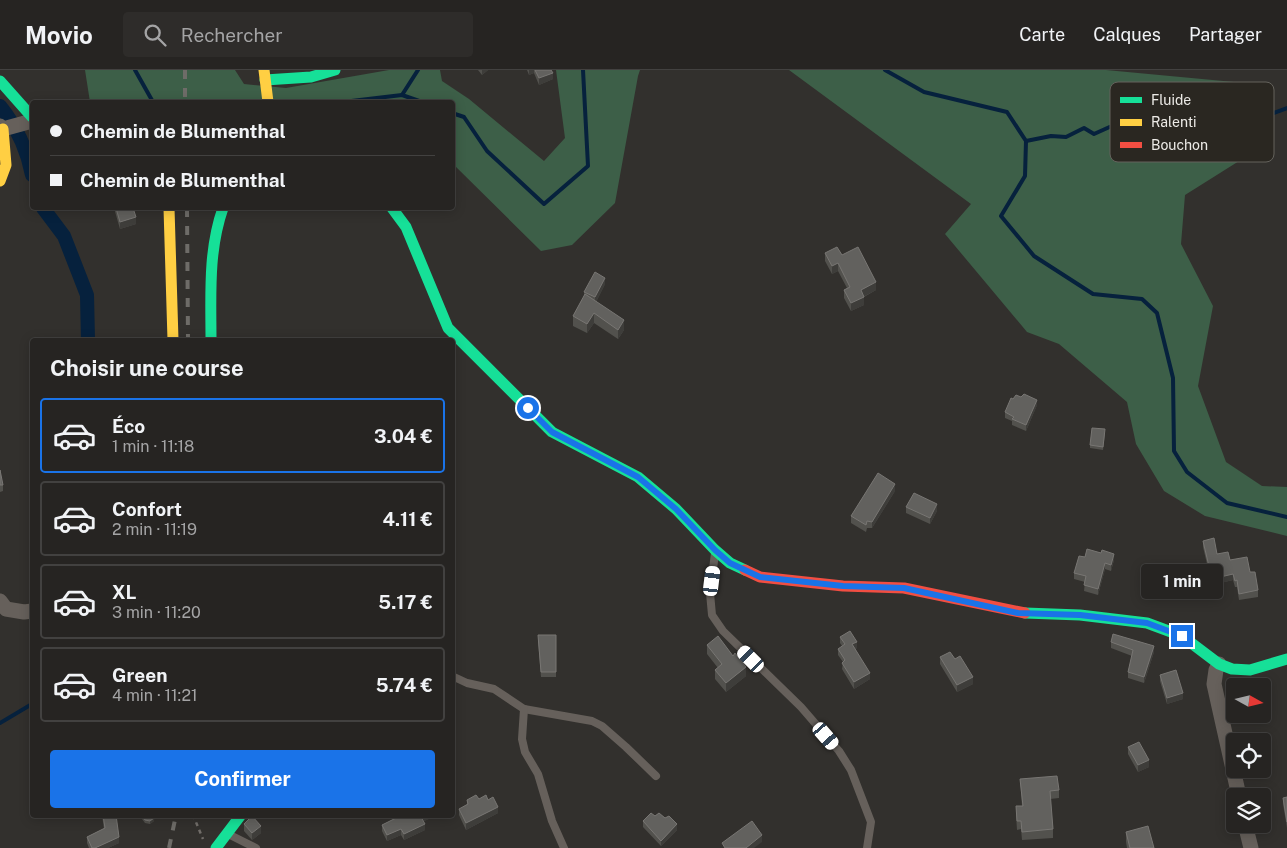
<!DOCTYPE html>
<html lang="fr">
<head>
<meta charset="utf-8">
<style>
  :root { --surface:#262422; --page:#2e2c2a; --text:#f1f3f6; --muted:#a4a4a5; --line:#424140; --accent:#1a73e8 }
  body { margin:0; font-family:"Public Sans",sans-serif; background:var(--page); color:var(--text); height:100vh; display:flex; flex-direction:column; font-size:19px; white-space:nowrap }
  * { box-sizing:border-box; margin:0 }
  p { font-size:16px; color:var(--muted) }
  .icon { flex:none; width:28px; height:28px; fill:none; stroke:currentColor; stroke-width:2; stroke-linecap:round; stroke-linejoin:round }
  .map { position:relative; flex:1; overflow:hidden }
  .side { position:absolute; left:30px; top:268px; width:425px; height:480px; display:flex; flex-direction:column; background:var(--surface); border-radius:5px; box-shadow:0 2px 12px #0003,0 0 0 1px var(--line) }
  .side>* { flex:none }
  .top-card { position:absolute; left:30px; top:30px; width:425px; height:110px; border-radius:5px; box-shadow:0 2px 12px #0003,0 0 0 1px var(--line); display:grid; align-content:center; height:110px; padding:0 20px; background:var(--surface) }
  .needle { width:32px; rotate:98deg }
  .buttons { position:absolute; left:1226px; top:608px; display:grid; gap:10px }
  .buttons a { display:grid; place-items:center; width:45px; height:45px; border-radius:5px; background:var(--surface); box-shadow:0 2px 12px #0003,0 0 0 1px var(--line); font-size:25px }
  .end { position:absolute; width:22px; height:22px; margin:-11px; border:6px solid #1a73e8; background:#fff; box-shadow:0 0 0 2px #fff }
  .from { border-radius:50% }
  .bubble { position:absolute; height:35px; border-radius:5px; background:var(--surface); box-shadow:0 2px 12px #0003,0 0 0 1px var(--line); font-size:16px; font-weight:700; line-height:35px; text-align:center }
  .car { position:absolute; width:15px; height:30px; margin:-15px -8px; border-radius:6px; box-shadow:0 0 4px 1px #0007; background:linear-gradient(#fff 24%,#345 0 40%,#fff 0 76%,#345 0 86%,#fff 0) }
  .top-card b { display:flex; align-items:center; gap:18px; height:48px; font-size:19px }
  .top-card b+b { border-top:1px solid var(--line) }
  .top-card i { width:12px; height:12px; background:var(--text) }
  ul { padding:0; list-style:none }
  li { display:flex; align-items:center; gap:15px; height:75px; margin:0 10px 8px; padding:0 10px; border:2px solid var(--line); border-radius:5px }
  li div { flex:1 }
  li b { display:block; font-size:19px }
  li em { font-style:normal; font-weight:700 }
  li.current { border-color:var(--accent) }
  li>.icon { width:45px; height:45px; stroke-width:1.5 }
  h2 { padding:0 20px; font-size:22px; line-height:60px }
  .action { display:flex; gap:10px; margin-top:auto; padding:10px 20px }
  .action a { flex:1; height:58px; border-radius:5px; background:var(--accent); color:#fff; font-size:20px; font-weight:700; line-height:58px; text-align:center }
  header { display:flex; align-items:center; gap:30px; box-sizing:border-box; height:70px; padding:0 25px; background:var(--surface); border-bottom:1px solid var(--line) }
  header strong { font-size:24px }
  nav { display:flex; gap:28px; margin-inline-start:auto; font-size:18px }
  .search { width:350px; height:45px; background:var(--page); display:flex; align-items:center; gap:12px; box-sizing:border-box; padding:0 18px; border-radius:5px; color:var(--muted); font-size:19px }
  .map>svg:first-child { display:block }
</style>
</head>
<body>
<header>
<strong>Movio</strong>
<div class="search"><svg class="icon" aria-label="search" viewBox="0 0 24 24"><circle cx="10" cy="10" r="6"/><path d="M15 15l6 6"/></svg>Rechercher</div>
<nav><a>Carte</a><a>Calques</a><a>Partager</a></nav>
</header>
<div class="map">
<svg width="1287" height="778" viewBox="0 0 1287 778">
  <rect width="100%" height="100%" fill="#32302d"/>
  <g fill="#3d5f48">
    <path d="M85,0H235L244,14L286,18L389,0H440L442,11L469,29L544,91L565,68L556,0H640L638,6L615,133L572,175L541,181L453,94L452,32H90Z"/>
    <path d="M789,0H1106L1266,15L1255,81L1185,125L1181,174L1213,236L1198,316L1226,392L1262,416L1287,417V466L1205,446L1164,421L1136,374L1127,332L1059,274L1027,262L945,164L971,134Z"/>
  </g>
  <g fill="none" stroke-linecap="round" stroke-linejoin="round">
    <g stroke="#06213d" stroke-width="4">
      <path d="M135,0L153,32"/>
      <path d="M885,0L924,22L1007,42L1026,71L1025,106L1001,146L1034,186L1093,224L1142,229L1157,243L1173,308L1174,381L1187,402L1227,433L1287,447"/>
      <path d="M402,25L418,0"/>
      <path d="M343,32L402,25L422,32"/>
      <path d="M452,43L464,47L487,81L544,134L588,96L583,0"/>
      <path d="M1026,71L1051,66L1066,67L1084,58L1094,64L1114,55L1151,61L1169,55H1181L1198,65L1223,62L1287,38"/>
      <path d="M0,653L32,634"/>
    </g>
    <g stroke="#06213d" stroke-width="14">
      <path d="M0,36C17,57 27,79 32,105"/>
      <path d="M43,138L64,166L87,225L88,270"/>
    </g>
    <path stroke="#716d69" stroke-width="2.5" stroke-dasharray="4 4" stroke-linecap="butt" d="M193,745L203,769"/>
    <g stroke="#66605b" stroke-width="8">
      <path d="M715,483L710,523L712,545L723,561L801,637L839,681L851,700L871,752L867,778"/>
      <path d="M452,606L467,613L494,619L524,639L592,651L602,656L626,677L656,706"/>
      <path d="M524,639L522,669L525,682L538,704L552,751L564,778"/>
      <path d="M228,764L256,778"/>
    </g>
    <g stroke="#66605b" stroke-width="15">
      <path d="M0,56L3,59L32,51"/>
      <path d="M0,531L6,539L24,542L32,541"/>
      <path d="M1219,594L1216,600L1214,614L1239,726"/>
      <path d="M1245,754L1251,778"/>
    </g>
    <g stroke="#16e098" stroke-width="11">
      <path d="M265,10L311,7L335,0"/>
      <path d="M0,11L32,47"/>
      <path d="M392,138L406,157L448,258L552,362L638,407L676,439L715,480L730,493L745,500"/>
      <path d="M211,270C211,225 208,181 223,138"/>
      <path d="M1025,543L1080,545L1147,553L1182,566L1219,594L1232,599L1250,600L1287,589"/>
      <path d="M216,778L241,745"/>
    </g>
    <g stroke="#ffcf43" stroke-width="11">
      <path d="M264,0L268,32"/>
      <path d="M0,111L6,95L3,59"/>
      <path d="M169,138L173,270"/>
    </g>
    <path stroke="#f24e42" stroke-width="11" d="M745,500L760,507L843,516L904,518L1025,543"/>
    <g stroke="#6e6c68" stroke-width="4" stroke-dasharray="9 9" stroke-linecap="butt">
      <path d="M185,0V32"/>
      <path d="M187,138L188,270"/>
      <path d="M169,778L176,745"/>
    </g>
  </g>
  <g fill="#52514d">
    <path d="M478,0H488L482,5Z"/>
    <path d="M527,0H551L553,9L539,15L534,3L529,5Z"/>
    <path d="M114,138H133L136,154L120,159Z"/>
    <path d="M825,183L842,185L876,220L864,227V235L851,241L844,228V220L847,218L838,201L832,204L825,191Z"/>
    <path d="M605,214L596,232L624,260L618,269L594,253L587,263L573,256V246L584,226V222Z"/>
    <path d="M1037,335L1026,361L1012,355V351L1005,348V342Z"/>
    <path d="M1105,363L1103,380L1090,378V375Z"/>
    <path d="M0,400L3,415V421L0,422Z"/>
    <path d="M895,421L872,458H867L866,462L851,453V446Z"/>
    <path d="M906,437L937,441L930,454L906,443Z"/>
    <path d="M1203,471L1217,484L1250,502L1258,520V527L1239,530L1237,517H1235L1233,510L1212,515L1203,477Z"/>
    <path d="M1085,487L1114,490L1111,501L1105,499L1098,525L1084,521L1085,512L1074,509V503Z"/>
    <path d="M556,565V607H541L538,571Z"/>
    <path d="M840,567L857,578L855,579L870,609L854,619L842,599L843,592L838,585V579L842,576L840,573Z"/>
    <path d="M1111,572L1154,582L1144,613L1128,608V602L1132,586L1111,578Z"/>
    <path d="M707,575L733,586L746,606L726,622L715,609V600L718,598L707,584Z"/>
    <path d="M940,587L973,614L957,622L940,594Z"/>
    <path d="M1160,605L1183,629L1167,634L1160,611Z"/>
    <path d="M1128,677L1149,697L1138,702L1128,684Z"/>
    <path d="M1020,709L1059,720V728L1050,729L1053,759V768L1022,770L1021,759L1017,760L1016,745V736H1022Z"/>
    <path d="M1287,727V758L1283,734V728Z"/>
    <path d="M479,729L488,730L498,743L466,760L459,745V739L467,735V730Z"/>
    <path d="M102,745H116L119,773L108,778H89L87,773V767L104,759Z"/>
    <path d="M142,745L154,751L150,754L145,753L142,749Z"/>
    <path d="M402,745H437L424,751L425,760L404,770L401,765L387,771L382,761V755Z"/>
    <path d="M655,746L665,748L677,760L661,776L643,757V751Z"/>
    <path d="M244,754L261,763L252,770L244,761Z"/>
    <path d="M1126,762L1154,778H1127L1126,772Z"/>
  </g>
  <g fill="#3e3d3a">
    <path d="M482,0H488L482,5Z"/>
    <path d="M529,0H534V3L529,5Z"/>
    <path d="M553,3V9L539,15V8Z"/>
    <path d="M136,147V154L120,159V152Z"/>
    <path d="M838,193V201L832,204V196Z"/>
    <path d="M605,208V214L595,234V227Z"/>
    <path d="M876,212V220L861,228V220Z"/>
    <path d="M864,227V235L851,241V233Z"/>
    <path d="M594,243V253L587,263V254Z"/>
    <path d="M624,250V260L618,269V260Z"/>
    <path d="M1037,330V335L1026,361V355Z"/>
    <path d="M895,414V421L872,458V452Z"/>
    <path d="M937,434V441L930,454V448Z"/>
    <path d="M1114,484V490L1111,501V495Z"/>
    <path d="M1105,493V499L1098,525V519Z"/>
    <path d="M1233,504V510L1212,515V509Z"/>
    <path d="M857,572V578L852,581V574Z"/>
    <path d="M1154,576V582L1144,613V607Z"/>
    <path d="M746,597V606L726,622V613Z"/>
    <path d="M870,603V609L854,619V612Z"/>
    <path d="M973,607V614L957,622V615Z"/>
    <path d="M1183,623V629L1167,634V628Z"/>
    <path d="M1149,690V697L1138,702V695Z"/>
    <path d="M498,737V743L466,760V753Z"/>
    <path d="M155,745L154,751L150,754V751Z"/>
    <path d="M424,745H437L421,753V747Z"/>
    <path d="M425,754V760L404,770V764Z"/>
    <path d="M677,754V760L661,776V771Z"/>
    <path d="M261,756V763L252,770V763Z"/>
    <path d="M401,759V765L387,771V765Z"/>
    <path d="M762,765V772L754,778H746Z"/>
    <path d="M119,767V773L108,778H95Z"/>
  </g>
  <g fill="#62615e" stroke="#787673">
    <path d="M535,0H551L553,3L539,8Z"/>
    <path d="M116,138H133L136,147L120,152Z"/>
    <path d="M837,177L842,185L858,177L876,212L861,220L864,227L851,233L844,220L850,217L838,193L832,196L825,183Z"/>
    <path d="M595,202L605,208L595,227L584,222Z"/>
    <path d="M585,224L624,250L618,260L594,243L587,254L573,246Z"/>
    <path d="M1024,324L1037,330L1026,355L1012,349L1014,347L1005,342L1011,328L1013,329L1016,325L1021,327Z"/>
    <path d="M1092,358L1105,359L1103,377L1090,375Z"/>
    <path d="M0,400L3,415H0Z"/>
    <path d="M878,403L895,414L872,452L867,451L866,455L851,446Z"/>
    <path d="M914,423L937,434L930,448L906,437Z"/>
    <path d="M1214,468L1217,484L1228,482L1230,490L1247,487L1250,502H1255L1258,520L1239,524L1237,510L1235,511L1233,504L1212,509L1203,471Z"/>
    <path d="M1087,479L1101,483L1102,480L1114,484L1111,495L1105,493L1098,519L1084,515L1086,506L1074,503L1079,486L1085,487Z"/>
    <path d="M850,561L857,572L852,574L870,603L854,612L842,593L845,590L838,579L845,574L840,567Z"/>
    <path d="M1113,564L1154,576L1144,607L1128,602L1133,580L1111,572Z"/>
    <path d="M538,565H556V602H541Z"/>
    <path d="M718,566L733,586L735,583L746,597L726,613L715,600L722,594L707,575Z"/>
    <path d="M950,582L955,589L960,586L973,607L957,615L940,587Z"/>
    <path d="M1176,600L1183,623L1167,628L1160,605Z"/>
    <path d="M1139,672L1149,690L1138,695L1128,677Z"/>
    <path d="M1057,706L1059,720L1050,721L1053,759L1022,762L1021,751H1017L1016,736H1023L1020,709Z"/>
    <path d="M476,725L479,729L486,725L488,730L493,727L498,737L466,753L459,739L468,734L467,730Z"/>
    <path d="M1287,727V752L1283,728Z"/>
    <path d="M651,743L655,746L659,743L665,748L669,746L677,754L661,771L643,751Z"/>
    <path d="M103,745H116L119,767L95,778H92L87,767L105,758Z"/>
    <path d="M142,745H155L154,748L150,751L145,750Z"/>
    <path d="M402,745H424L421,747L425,754L404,764L401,759L387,765L382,755Z"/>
    <path d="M252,746L261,756L252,763L244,754Z"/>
    <path d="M752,751L762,765L746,778H725L722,773Z"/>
    <path d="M1148,756L1154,778H1130L1126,762Z"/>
  </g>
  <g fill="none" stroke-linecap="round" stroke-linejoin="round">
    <path stroke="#1a73e8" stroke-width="6" d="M528,338L552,362L638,407L676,439L715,480L730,493L760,507L843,516L904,518L1018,543L1080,545L1147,553L1182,566"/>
  </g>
  <rect x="1110" y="12" width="164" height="80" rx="8" fill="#2a2721" stroke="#64625c" stroke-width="1"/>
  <rect x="1120" y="27" width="22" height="6" fill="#16e098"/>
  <rect x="1120" y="49" width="22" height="7" fill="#ffcf43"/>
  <rect x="1120" y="72" width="22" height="6" fill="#f24e42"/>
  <g font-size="14" fill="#eceae6">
    <text x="1151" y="35">Fluide</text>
    <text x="1151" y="57">Ralenti</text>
    <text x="1151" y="80">Bouchon</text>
  </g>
</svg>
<div class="buttons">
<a><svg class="needle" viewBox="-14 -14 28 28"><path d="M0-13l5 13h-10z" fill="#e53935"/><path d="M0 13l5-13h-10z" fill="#a4a4a5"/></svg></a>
<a><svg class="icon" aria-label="locate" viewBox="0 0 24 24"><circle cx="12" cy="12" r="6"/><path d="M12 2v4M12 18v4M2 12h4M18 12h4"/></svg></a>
<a><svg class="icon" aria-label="layers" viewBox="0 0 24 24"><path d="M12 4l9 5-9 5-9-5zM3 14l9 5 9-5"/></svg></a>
</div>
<i class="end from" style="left:528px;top:338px"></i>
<i class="end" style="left:1182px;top:566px"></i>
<div class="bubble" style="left:1141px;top:494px;width:82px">1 min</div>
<i class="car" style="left:712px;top:511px;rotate:7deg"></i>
<i class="car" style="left:751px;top:589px;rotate:315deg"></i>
<i class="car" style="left:826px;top:666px;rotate:139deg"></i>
<div class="top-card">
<b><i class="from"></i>Chemin de Blumenthal</b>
<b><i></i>Chemin de Blumenthal</b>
</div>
<section class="side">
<h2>Choisir une course</h2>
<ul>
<li class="current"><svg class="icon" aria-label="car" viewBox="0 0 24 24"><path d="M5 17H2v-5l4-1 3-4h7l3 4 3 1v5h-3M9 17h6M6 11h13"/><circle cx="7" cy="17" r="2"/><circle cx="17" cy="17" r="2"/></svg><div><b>Éco</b><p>1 min · 11:18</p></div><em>3.04 €</em></li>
<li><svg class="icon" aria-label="car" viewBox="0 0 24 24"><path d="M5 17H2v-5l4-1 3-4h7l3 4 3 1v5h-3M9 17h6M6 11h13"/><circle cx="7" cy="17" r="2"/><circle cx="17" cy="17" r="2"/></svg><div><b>Confort</b><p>2 min · 11:19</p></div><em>4.11 €</em></li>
<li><svg class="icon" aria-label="car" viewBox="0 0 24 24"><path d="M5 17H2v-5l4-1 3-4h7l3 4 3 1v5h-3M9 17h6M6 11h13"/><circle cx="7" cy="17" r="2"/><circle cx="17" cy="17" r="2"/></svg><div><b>XL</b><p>3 min · 11:20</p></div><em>5.17 €</em></li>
<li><svg class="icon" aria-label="car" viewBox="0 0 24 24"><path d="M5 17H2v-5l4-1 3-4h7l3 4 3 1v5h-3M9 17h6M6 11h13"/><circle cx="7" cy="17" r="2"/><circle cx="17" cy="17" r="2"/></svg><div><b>Green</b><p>4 min · 11:21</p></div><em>5.74 €</em></li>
</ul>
<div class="action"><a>Confirmer</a></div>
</section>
</div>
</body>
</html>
